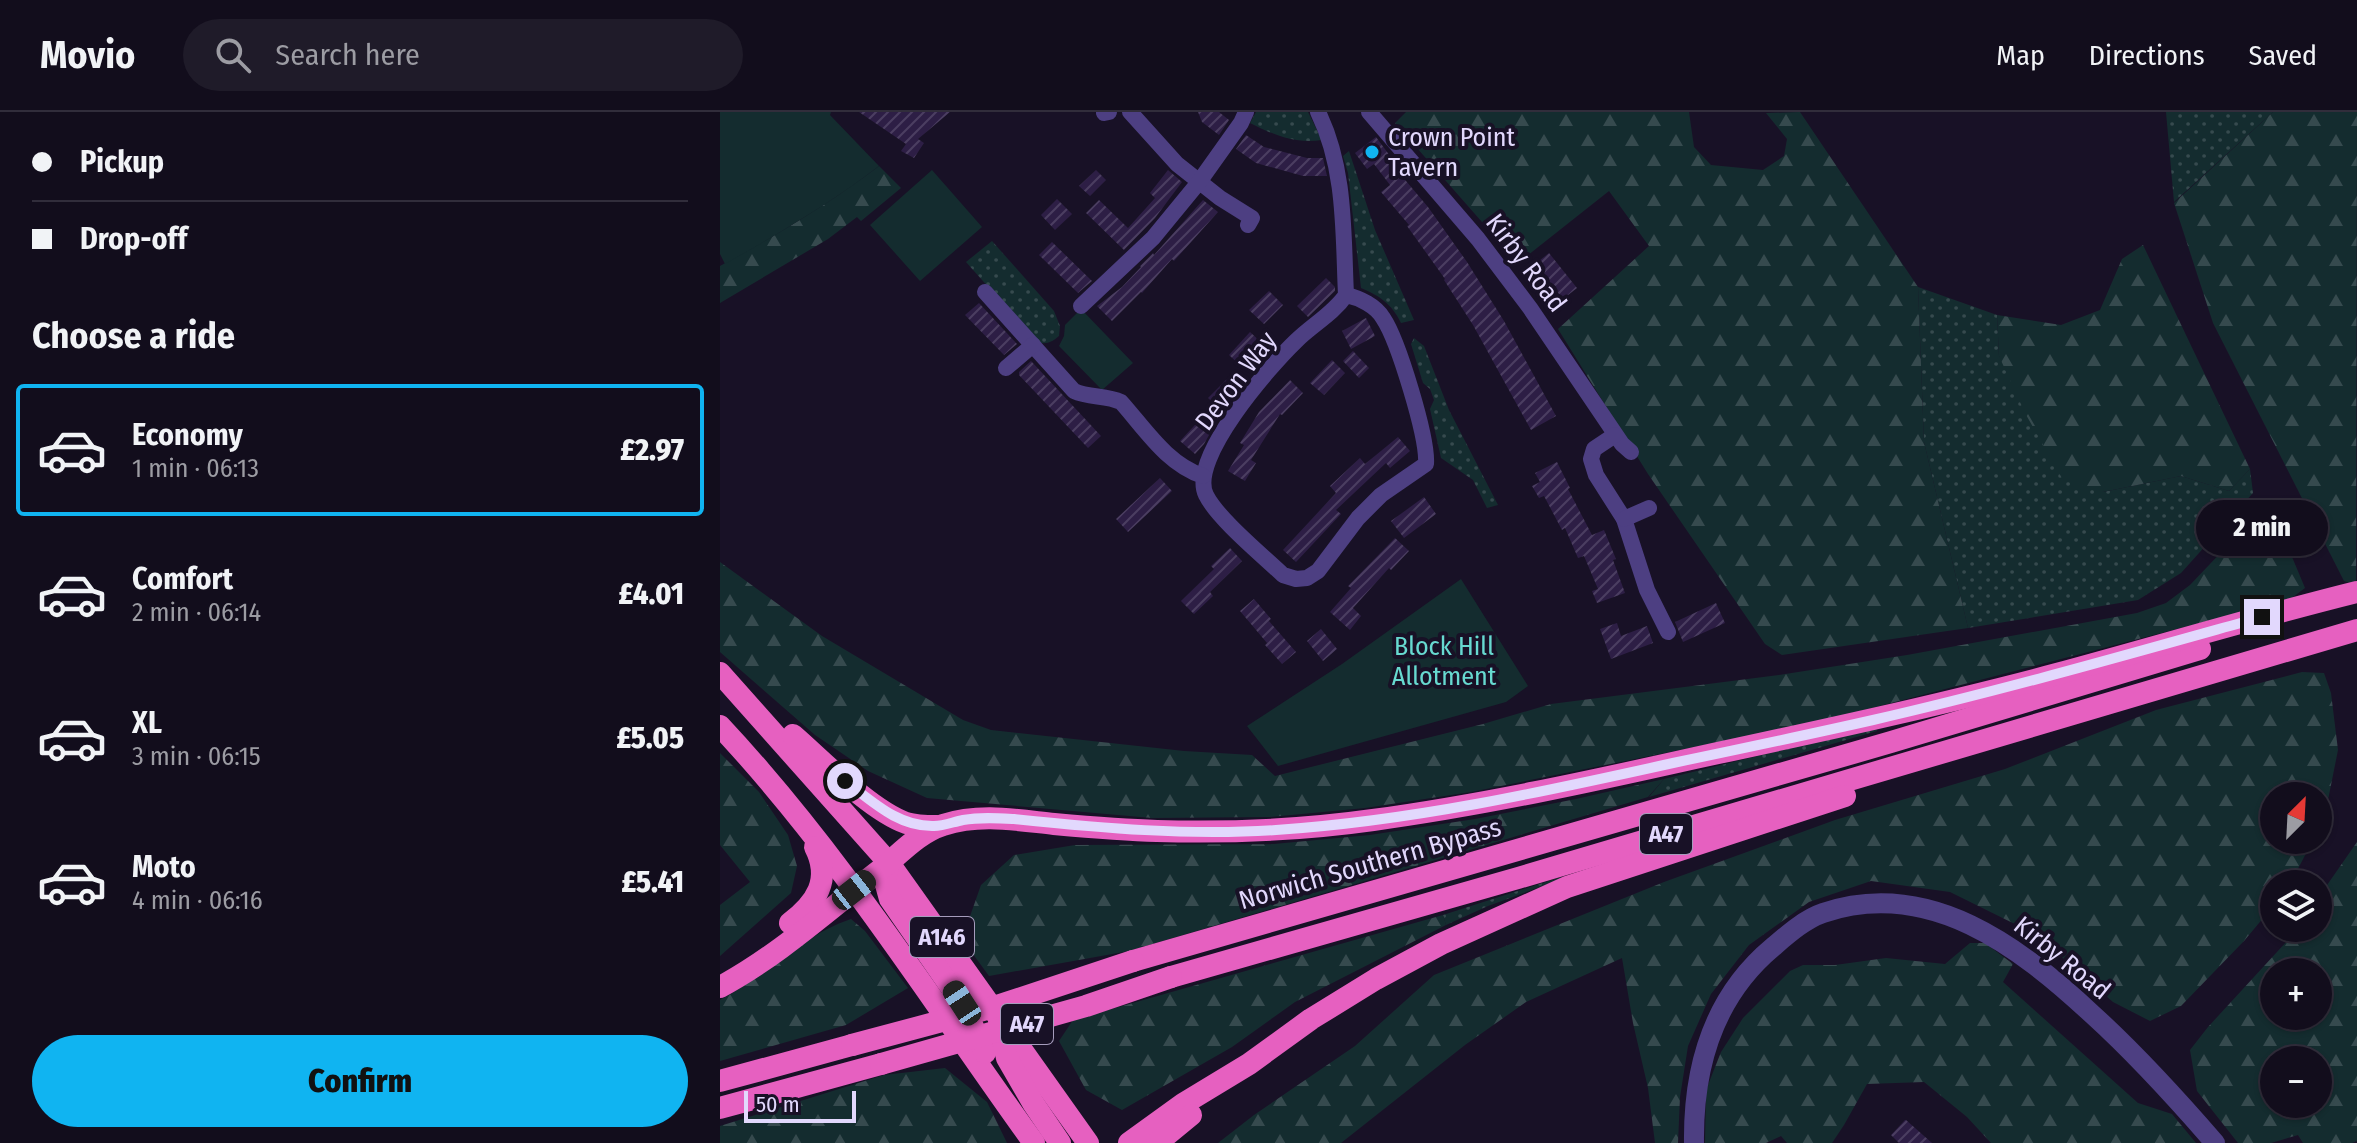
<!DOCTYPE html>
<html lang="en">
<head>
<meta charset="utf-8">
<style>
  :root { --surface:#120d1c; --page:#1f1b29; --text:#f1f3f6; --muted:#9c9ca3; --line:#312d3b; --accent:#10b4f1 }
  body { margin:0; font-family:"Fira Sans Condensed",sans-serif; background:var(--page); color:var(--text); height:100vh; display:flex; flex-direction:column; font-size:30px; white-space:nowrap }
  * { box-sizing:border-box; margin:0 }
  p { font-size:26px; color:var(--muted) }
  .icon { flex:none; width:44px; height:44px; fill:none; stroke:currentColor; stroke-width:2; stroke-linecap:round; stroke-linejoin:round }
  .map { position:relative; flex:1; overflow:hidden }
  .side { display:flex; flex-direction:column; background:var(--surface); width:720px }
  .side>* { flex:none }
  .banner { display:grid; align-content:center; height:176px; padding:0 32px; background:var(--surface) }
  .needle { width:52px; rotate:24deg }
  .fabs { position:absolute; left:1540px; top:670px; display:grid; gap:16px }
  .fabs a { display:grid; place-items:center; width:72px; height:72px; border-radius:50%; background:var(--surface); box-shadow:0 2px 6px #0004,0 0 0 2px var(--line); font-size:40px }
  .scale { position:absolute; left:24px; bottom:20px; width:112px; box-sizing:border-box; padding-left:8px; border:4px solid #e2d8fd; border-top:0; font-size:22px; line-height:28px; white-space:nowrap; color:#e2d8fd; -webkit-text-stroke:6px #181126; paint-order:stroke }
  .end { position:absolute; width:36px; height:36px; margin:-18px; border:10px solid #e2d8fd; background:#111; box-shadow:0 0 0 4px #111 }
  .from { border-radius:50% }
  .bubble { position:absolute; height:56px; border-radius:28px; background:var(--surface); box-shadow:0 2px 6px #0004,0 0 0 2px var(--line); font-size:26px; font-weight:800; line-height:56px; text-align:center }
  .car { position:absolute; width:24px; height:48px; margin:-24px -12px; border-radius:10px; box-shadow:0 0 6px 2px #0007; background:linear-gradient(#222 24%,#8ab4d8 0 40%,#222 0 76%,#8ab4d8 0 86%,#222 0) }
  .banner b { display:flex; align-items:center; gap:28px; height:76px; font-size:30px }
  .banner b+b { border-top:2px solid var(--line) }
  .banner i { width:20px; height:20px; background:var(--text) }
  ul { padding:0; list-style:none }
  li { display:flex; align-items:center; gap:24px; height:132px; margin:0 16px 12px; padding:0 16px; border:4px solid transparent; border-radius:8px }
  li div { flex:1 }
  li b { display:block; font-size:30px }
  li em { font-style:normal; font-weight:800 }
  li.on { border-color:var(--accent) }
  li>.icon { width:72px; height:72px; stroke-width:1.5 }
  h2 { padding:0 32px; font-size:36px; line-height:96px }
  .action { display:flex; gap:16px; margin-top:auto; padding:16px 32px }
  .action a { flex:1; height:92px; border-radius:48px; background:var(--accent); color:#111; font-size:32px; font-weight:800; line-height:92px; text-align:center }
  header { display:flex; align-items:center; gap:48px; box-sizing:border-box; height:112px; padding:0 40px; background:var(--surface); border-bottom:2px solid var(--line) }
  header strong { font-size:38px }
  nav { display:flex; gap:44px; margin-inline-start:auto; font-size:28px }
  .search { width:560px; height:72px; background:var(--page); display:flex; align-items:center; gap:20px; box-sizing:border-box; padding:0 28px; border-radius:44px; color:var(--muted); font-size:30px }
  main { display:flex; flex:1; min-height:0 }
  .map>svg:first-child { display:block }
</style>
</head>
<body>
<header>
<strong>Movio</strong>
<div class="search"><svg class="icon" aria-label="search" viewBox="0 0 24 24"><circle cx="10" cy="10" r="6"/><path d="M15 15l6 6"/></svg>Search here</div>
<nav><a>Map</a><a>Directions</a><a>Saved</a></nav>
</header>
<main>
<section class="side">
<div class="banner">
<b><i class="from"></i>Pickup</b>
<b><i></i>Drop-off</b>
</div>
<h2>Choose a ride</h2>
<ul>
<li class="on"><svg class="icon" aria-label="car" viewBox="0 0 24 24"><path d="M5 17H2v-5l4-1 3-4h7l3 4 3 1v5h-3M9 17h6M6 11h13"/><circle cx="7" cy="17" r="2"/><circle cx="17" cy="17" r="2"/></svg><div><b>Economy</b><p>1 min · 06:13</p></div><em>£2.97</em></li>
<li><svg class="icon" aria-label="car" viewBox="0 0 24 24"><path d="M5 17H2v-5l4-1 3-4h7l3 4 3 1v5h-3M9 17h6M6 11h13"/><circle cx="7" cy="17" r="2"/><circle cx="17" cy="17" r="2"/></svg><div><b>Comfort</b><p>2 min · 06:14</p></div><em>£4.01</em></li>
<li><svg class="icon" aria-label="car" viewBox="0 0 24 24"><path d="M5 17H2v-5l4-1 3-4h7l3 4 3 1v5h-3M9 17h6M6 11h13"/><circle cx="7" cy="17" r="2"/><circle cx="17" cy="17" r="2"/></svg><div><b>XL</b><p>3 min · 06:15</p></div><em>£5.05</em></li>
<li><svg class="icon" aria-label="car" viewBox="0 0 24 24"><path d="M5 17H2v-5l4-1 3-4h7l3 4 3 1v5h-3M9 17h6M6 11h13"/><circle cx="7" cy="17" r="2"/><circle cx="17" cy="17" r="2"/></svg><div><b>Moto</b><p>4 min · 06:16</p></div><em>£5.41</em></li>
</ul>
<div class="action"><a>Confirm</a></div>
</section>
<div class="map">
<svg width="1637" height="1031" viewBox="0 0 1637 1031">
  <defs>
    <pattern id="grass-dots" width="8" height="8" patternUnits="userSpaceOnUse" patternTransform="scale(2)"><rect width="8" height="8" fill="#142c2f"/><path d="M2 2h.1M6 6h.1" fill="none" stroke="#364a4e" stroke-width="1.8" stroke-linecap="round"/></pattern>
    <pattern id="forest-firs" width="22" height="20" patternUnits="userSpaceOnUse" patternTransform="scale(2)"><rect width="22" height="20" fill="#142c2f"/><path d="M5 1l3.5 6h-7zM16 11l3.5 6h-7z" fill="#364a4e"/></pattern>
    <pattern id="building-hatch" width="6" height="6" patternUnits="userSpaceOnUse" patternTransform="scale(2)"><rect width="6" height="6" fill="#2d1e45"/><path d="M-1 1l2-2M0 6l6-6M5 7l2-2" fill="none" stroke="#4b3e61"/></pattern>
  </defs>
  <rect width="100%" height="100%" fill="#181126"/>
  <g fill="url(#grass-dots)">
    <path d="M536,0H588L602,28C574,32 554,23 530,11Z"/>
    <path d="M1446,0H1553L1454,90Z"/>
    <path d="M629,39L655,118L694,208L681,211C672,192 660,184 641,176L628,61L623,44Z"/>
    <path d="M272,129L334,199L340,214L339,224C332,230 326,233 317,230L246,150Z"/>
    <path d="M1198,175L1277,203L1279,244L1383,380L1461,364L1509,379L1530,357L1533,381L1461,461L1418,488L1248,516L1204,330Z"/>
    <path d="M694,226L704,234L729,298L778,393L767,396L753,368L721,346L710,297L714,288L710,277L703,271L691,232Z"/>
    <path d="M1156,615L1157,619L929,685L944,667Z"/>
    <path d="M841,765L842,767L768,794L726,813L723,803Z"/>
  </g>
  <g fill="url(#forest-firs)" fill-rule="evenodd">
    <path d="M686,0H969L974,35L991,53L1043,58L1064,44L1067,27L1046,1L1080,0L1198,175L1204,330L1248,516L1062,543L1045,532L928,362L838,217L929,134L889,79L798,151L675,11Z"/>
    <path d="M1553,0H1637L1636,473L1624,469L1493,211L1454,91Z"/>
    <path d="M159,54L181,76L141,109L137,105L108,127L0,191V154C55,124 109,92 159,54Z"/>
    <path d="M1423,133L1530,357L1509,379L1461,364L1383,380L1343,368L1305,301L1279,244L1277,203L1341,213L1380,198L1402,147Z"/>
    <path d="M1549,390L1585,476L1569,488L1094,611L751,680L645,696L550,705L432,706L207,686L148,659L95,623L0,540V450L102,524L243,608L271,618L464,639L532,643L555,664L763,612L831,592L1059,563L1187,543L1417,501L1446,491L1470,473Z"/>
    <path d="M1582,560L1604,561L1611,581L1618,638L1604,708L1598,720V684H1554V728H1593L1570,772H1554V793L1524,829L1461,894L1430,909L1393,890L1315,822L1230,780L1151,769L1089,790L1029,833L991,882L968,934L960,985L958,1031H935L928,976L913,911L902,846L806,890L745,933L621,1031H498L534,1003L635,934L714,863L944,770L1115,708L1285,657L1436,598Z"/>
    <path d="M0,641L39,680L68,723L77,754L71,781L0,844V793L30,770L0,733Z"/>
    <path d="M944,667L928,685L409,839L269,864L242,827L261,773L294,743L355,733L554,732L650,723L755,707L856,687Z"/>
    <path d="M1637,730V1029L1632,1031H1583L1578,1023L1551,1031H1518L1477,979L1470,938L1488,915L1568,828L1577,816H1598V786ZM1554,860H1598V904H1554ZM1554,948H1598V992H1554Z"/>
    <path d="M723,803L726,813L575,890L512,935L402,998L366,978L339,929L353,908Z"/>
    <path d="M131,807L145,819L188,876L126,913L0,949V888C45,864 83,823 131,807Z"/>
    <path d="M1250,831H1265L1293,852L1283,870L1418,991L1452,1002L1476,1031H1271L1247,1005L1204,970L1147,972L1124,1013L1112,1031H1067L1061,1024L1046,1031H985L986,978L1001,940L1023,906L1070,859L1083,853H1115L1166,846L1225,852Z"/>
    <path d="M225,956L267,990L287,1031H0V1014L164,963Z"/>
  </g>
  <g fill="#142c2f">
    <path d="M0,0H111L110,3L159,54C111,91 58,122 5,152L0,142Z"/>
    <path d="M212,58L262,115L200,169L150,113Z"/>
    <path d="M361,197L413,251L382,278L339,234L344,224L345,213Z"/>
    <path d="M741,467L808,574L786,590L558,654L527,614L622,552Z"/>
  </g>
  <g fill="url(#building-hatch)">
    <path d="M139,0H230L198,27L204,31L194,46L181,39L186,32Z"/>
    <path d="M478,0H499L509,8L499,23L482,10Z"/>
    <path d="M526,23L544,35L587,46H603L607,64H583L536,51L516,37Z"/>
    <path d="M656,25L673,48L670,50L708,95L747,150L784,209L836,304L811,318L753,213L724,168L725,167L687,114L689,113L661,80L670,73L654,52L647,57L635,41Z"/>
    <path d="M376,58L386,68L370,84L359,74Z"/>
    <path d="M448,58L462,70L435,106L404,138L366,101L379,88L408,116L435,86L430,81Z"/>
    <path d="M337,87L352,102L335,118L321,103Z"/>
    <path d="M483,88L498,100L454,149L452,147L422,181L421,180L392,209L377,194L402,175L421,155L420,154L433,141L434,143Z"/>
    <path d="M332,130L372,169L358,181L319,143Z"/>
    <path d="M829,141L857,176L843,187L815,152Z"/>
    <path d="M606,166L615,175V179L588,205L577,194Z"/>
    <path d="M549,179L563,193L544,212L529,198Z"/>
    <path d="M259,191L297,232L284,243L245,203Z"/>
    <path d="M646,206L655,224L631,237L622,219Z"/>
    <path d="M530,220L544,233L523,256L509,243Z"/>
    <path d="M633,239L649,256L639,266L623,249Z"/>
    <path d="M612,248L625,261L604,283L590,271Z"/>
    <path d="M311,249L381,324L368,336L299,263V260Z"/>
    <path d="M510,264L521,274L502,299L488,286Z"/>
    <path d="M570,268L583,281L562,303L560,302L531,348L536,351L525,369L508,359L524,333L520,331L539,300Z"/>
    <path d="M487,300L497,309L484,332L475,342L460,329Z"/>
    <path d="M678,325L690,339L670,356L666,351L616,398L621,402L576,450L563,438L616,381L610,374L640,346L645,352Z"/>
    <path d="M837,350L850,376L848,377L872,423L884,418L896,447L893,448L905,481L877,491L872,479L878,477L864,444L858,446L845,416L842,418L824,384L819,386L812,374L820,370L815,361Z"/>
    <path d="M440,366L452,379L408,420L396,407Z"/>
    <path d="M704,385L716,402L684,426L671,409Z"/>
    <path d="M675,426L689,439L671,458L669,456L633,496L641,504L630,518L610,500L631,476L628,474Z"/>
    <path d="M510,436L522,449L490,480L493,484L474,502L461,489L494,457L491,454Z"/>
    <path d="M534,487L551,507L549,509L576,540L562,552L545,533L547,531L520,499Z"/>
    <path d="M996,491L1005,511L963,530L955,510Z"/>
    <path d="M897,511L901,524L927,514L933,531L891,547L880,517Z"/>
    <path d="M601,517L617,537L603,549L587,529Z"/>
    <path d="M1185,1008H1186L1212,1031H1179L1171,1023Z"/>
  </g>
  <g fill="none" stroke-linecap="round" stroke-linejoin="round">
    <g stroke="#4d3f82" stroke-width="16">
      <path d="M410,0L457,52L500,86L532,106L528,113"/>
      <path d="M598,0C626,57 623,121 626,183C613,202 592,213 576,229C550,254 468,347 486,383C498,407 542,443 563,463L576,467L587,466L598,459L638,406L661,383L706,352C708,326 678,228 663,206C656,194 640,186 626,183"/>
      <path d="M649,0L758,127L810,196L902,332L911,340"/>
      <path d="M384,1L389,0"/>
      <path d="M265,180L354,279C369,286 386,283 401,290C426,318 447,352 483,364"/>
      <path d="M361,194L433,126L479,70L521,11L526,0"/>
      <path d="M286,256L313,233"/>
      <path d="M895,323L874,337L871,347L876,363L904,407L927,478L948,520"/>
      <path d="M904,407L929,396"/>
    </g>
    <path stroke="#4d3f82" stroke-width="20" d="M974,1031C973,956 993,885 1053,835C1067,823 1085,807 1103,801C1209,765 1300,835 1373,903C1417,943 1456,986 1495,1031"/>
    <g stroke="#e660c0" stroke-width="22">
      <path d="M0,561L169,751L368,1031"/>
      <path d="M0,614C119,741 213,891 314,1031"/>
      <path d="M73,623C103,649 150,698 186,711C196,714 207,714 217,714"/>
      <path d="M169,751L165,769L170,787L242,891L265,941"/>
      <path d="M70,811C96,791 112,768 95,735"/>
      <path d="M413,849L1171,630L1480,537"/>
      <path d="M451,865L798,766L1637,518"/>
      <path d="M0,875C58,844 108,798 160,758C180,742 198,721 223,713C260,701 296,708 334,712C368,715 403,718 437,719C509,721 582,718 653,708C762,693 868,670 975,646C1096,620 1217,594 1337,562C1437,535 1536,505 1637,480"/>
      <path d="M279,912L287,946L313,991L340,1031"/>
      <path d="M0,969L132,933"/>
      <path d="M0,996L161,952"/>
      <path d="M409,1031L463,992L529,952L591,907L656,867L721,832L847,775L1125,684"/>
      <path d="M437,1031L471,1003"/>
    </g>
    <g stroke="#e660c0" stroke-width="22">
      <path d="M132,933L274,895L413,849"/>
      <path d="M161,952L366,894L451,865"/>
    </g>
  </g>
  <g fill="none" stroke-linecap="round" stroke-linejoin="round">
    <path stroke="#e2d8fd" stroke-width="10" d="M125,669C152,689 178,715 214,714C224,714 233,710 243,708C260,705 276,706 294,707C381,716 469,724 556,718C691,709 822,680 953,651C1020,637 1087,623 1153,608C1284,578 1413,541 1542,505"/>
  </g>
  <circle fill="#10b4f1" stroke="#181126" stroke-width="3" cx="652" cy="40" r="8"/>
  <g text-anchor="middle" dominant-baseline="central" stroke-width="8" stroke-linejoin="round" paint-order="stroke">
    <g fill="#181126" stroke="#a59cbc" stroke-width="2">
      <rect x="920" y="702" width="52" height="40" rx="6"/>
      <rect x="190" y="805" width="64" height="40" rx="6"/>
      <rect x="281" y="892" width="52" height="40" rx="6"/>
    </g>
    <g font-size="24" font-weight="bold" fill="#e2d8fd">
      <text x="946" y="722">A47</text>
      <text x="222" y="825">A146</text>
      <text x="307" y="912">A47</text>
    </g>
    <g font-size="26" fill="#e2d8fd" stroke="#181126" text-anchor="start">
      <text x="668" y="25">Crown Point<tspan x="668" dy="30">Tavern</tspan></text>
    </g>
    <g font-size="26" fill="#e2d8fd" stroke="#181126">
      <text transform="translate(806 151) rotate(53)">Kirby Road</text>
      <text transform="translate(516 269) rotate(-53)">Devon Way</text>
      <text transform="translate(650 752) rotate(-16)">Norwich Southern Bypass</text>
      <text transform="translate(1342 846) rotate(39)">Kirby Road</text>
    </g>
    <g font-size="26" fill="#67d9d0" stroke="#181126">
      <text x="724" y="534">Block Hill<tspan x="724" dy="30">Allotment</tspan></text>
    </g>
  </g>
</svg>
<div class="fabs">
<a><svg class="needle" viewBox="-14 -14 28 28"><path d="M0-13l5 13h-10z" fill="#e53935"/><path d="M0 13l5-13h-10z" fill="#9c9ca3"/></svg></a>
<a><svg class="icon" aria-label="layers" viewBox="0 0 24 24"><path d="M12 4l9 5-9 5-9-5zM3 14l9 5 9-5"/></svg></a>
<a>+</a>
<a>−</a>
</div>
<div class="scale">50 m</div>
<i class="end from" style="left:125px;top:669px"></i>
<i class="end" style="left:1542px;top:505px"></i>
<div class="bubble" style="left:1476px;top:388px;width:132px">2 min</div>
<i class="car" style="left:134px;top:778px;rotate:52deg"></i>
<i class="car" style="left:242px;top:891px;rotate:327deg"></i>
</div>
</main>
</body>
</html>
